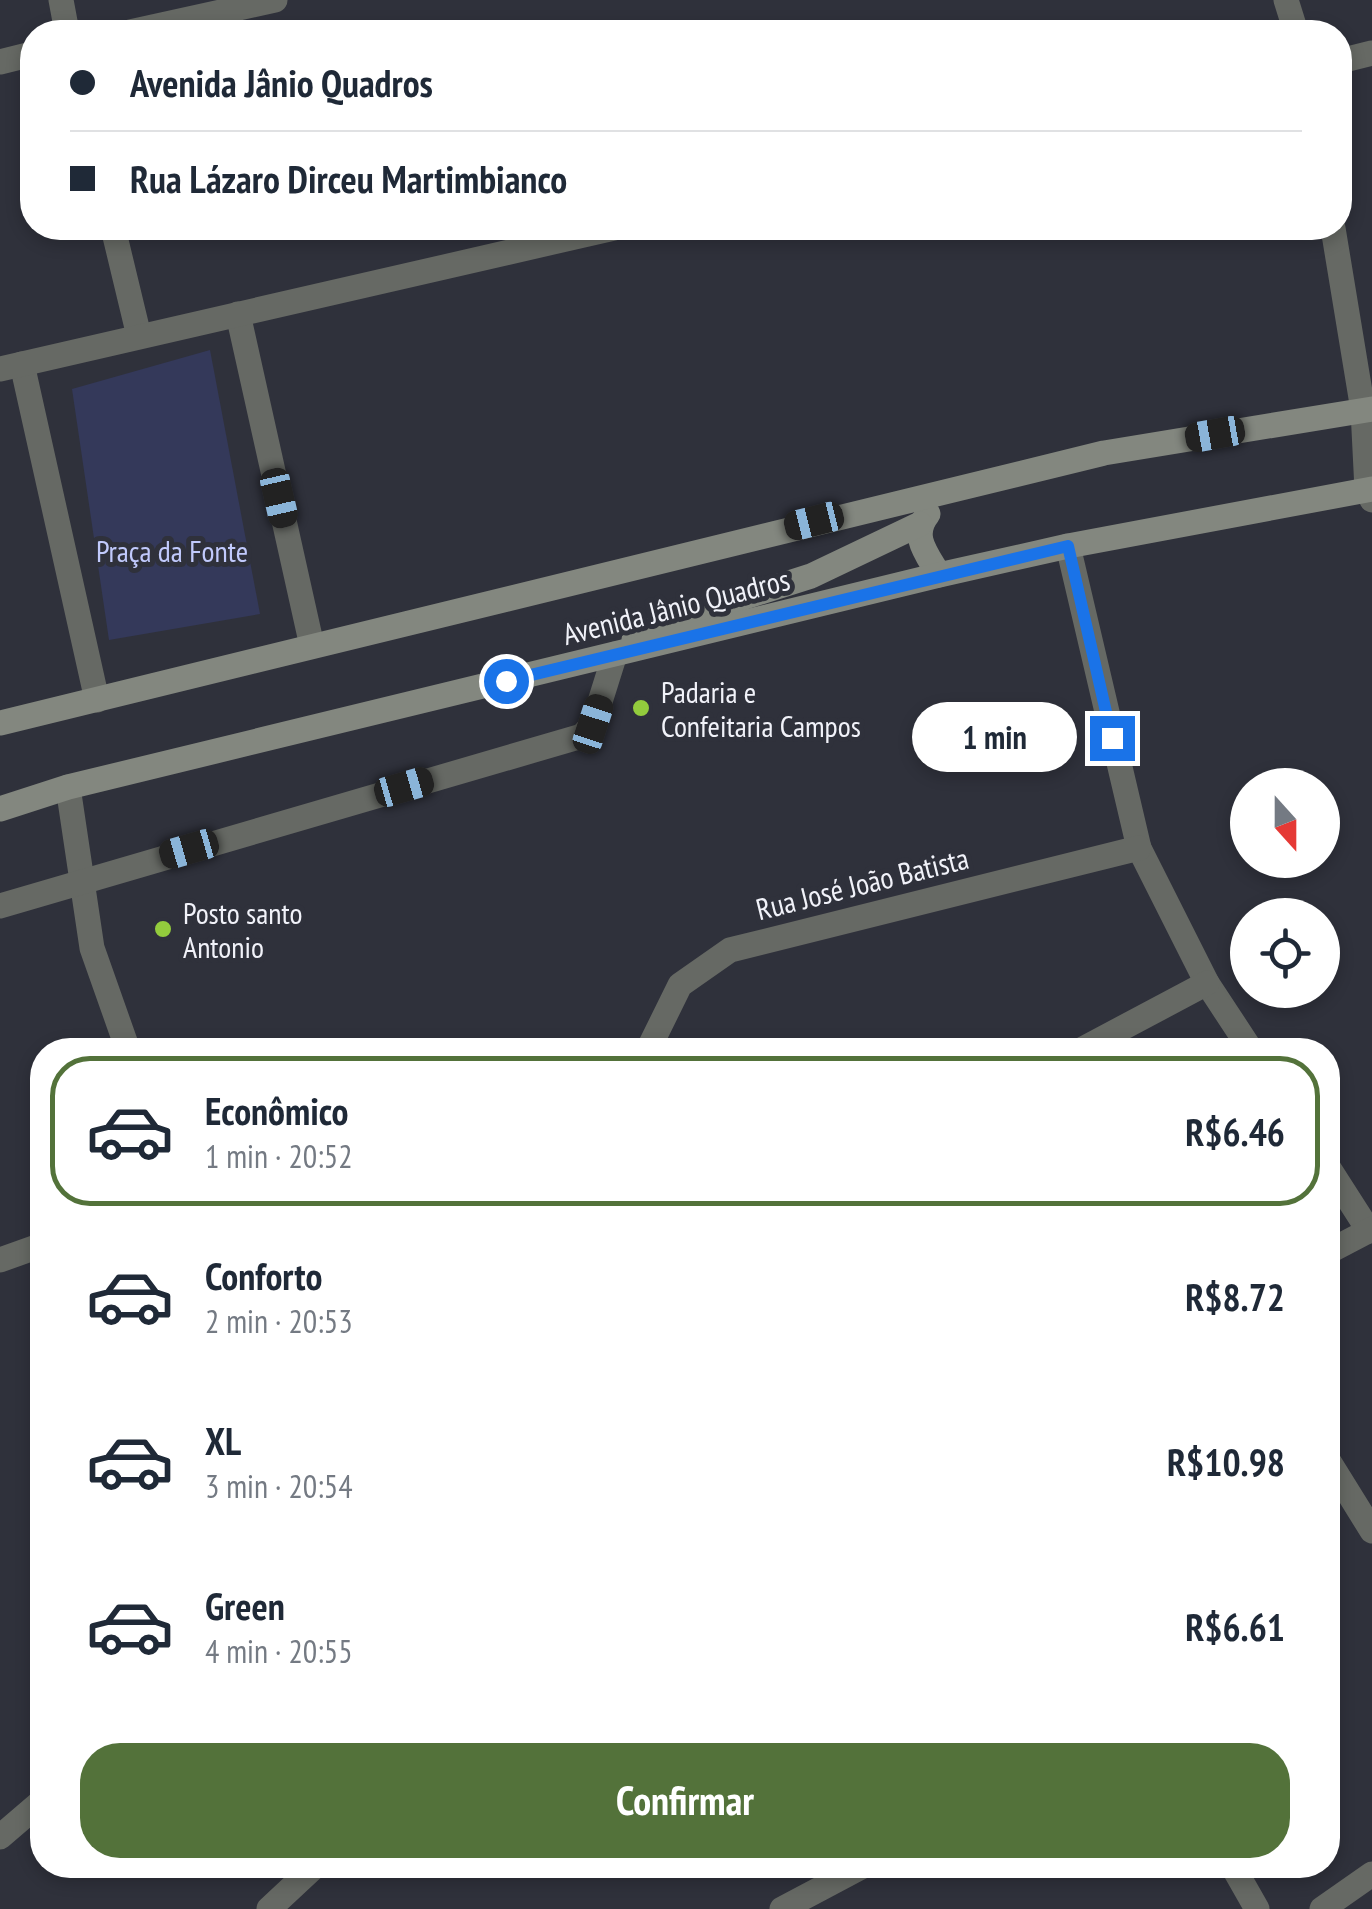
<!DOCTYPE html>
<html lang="pt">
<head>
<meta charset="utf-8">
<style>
  :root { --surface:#fff; --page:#f2f2f3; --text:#1f2937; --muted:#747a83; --line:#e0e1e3; --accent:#53723a }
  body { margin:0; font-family:"PT Sans Narrow",sans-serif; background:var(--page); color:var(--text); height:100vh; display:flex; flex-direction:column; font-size:38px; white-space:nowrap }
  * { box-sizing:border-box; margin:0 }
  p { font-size:32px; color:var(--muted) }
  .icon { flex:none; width:55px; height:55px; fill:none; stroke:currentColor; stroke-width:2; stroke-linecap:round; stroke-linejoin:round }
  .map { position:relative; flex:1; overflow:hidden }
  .side { position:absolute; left:30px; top:1038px; width:1310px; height:840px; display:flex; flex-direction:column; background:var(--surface); border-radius:40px; box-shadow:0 5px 15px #0003 }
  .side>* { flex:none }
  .banner { position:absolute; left:20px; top:20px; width:1332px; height:220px; border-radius:40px; box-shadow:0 5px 15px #0003; display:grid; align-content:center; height:220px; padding:0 50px; background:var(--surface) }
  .needle { width:65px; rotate:159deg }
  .fabs { position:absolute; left:1230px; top:768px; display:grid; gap:20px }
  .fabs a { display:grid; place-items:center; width:110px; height:110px; border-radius:50%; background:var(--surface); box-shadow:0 5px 15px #0003; font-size:50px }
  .end { position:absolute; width:45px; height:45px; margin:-22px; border:12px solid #1a73e8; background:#fff; box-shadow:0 0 0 5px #fff }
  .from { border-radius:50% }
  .bubble { position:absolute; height:70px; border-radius:35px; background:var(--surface); box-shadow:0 5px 15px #0003; font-size:32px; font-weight:600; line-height:70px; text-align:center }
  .car { position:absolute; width:30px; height:60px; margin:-30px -15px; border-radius:12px; box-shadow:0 0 8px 2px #0007; background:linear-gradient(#222 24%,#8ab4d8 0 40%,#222 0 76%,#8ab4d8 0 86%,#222 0) }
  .banner b { display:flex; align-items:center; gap:35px; height:95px; font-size:38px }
  .banner b+b { border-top:2px solid var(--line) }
  .banner i { width:25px; height:25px; background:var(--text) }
  ul { padding:18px 0 0; list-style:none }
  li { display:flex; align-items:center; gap:30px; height:150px; margin:0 20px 15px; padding:0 30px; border:5px solid transparent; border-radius:40px }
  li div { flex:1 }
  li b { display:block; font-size:38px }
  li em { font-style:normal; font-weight:600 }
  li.current { border-color:var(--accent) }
  li>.icon { width:90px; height:90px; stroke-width:1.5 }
  .action { display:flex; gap:20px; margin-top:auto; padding:20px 50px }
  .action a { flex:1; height:115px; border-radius:40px; background:var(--accent); color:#fff; font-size:40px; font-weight:600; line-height:115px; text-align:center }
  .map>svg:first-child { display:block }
</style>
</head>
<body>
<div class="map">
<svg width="1372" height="1909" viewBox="0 0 1372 1909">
  <rect width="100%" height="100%" fill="#2f313b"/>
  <path fill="#34395a" d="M210,350L260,614L109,640L72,389Z"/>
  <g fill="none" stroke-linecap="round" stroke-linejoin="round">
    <g stroke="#666964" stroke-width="25">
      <path d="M61,0L67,32"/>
      <path d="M1286,0L1296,32"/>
      <path d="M130,32L275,0"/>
      <path d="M1340,61L1372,53"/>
      <path d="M0,62L32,54"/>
      <path d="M113,228L139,336"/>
      <path d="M1333,228L1363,410L1367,490L1372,500"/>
      <path d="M238,314L312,646"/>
      <path d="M22,364L97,700"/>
      <path d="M0,369L614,228"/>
      <path d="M1068,546L1139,848L1207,983L1251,1050"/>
      <path d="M68,787L92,948L128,1050"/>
      <path d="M0,906L582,736L593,724L615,654"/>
      <path d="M648,1050L680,985L730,950L1139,848"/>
      <path d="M1081,1050L1207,983"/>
      <path d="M1328,1167L1369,1231"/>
      <path d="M1328,1252L1372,1229"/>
      <path d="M0,1260L42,1245"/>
      <path d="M1328,1460L1372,1531"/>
      <path d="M0,1837L42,1801"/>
      <path d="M1232,1865L1257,1909"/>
      <path d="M269,1909L316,1865"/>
      <path d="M782,1909L865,1865"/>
      <path d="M1322,1909L1372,1874"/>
    </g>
    <g stroke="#83877f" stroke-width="25">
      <path d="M928,514C910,536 927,554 939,575"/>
      <path d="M634,640L670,621L811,576L920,524"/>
      <path d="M0,723L1104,453L1372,409"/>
      <path d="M0,809L68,787L939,575L1068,546L1372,489"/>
    </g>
  </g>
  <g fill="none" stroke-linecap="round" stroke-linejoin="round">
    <path stroke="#1a73e8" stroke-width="12" d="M506,681L1068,546L1112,738"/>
  </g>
  <g fill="#93cc3d" stroke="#2f313b" stroke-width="4">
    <circle cx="641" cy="708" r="10"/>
    <circle cx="163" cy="929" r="10"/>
  </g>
  <g text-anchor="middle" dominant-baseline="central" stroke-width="10" stroke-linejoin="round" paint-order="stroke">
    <g font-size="30" fill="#c1cafc" stroke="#2f313b">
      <text x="172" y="550">Praça da Fonte</text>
    </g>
    <g font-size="30" fill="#f1f2f9" stroke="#2f313b">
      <text transform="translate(676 606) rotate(-14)">Avenida Jânio Quadros</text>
      <text transform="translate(862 883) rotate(-14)">Rua José João Batista</text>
    </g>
    <g font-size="30" fill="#f1f2f9" stroke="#2f313b" text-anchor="start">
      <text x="661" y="691">Padaria e<tspan x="661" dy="34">Confeitaria Campos</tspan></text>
      <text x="183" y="912">Posto santo<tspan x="183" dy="34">Antonio</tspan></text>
    </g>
  </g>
</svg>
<div class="fabs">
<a><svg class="needle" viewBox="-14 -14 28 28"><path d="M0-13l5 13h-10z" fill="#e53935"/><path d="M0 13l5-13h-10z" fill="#747a83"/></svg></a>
<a><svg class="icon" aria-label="locate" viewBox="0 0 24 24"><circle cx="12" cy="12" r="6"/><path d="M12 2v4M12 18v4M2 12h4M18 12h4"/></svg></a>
</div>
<i class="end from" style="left:506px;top:681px"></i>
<i class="end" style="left:1112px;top:738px"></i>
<div class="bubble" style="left:912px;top:702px;width:165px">1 min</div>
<i class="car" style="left:1215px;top:434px;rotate:260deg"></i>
<i class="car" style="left:279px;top:498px;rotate:167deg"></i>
<i class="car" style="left:814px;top:521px;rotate:256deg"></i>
<i class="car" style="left:593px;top:724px;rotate:18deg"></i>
<i class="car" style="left:404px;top:787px;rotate:74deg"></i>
<i class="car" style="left:189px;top:849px;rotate:254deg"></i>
<div class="banner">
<b><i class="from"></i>Avenida Jânio Quadros</b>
<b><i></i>Rua Lázaro Dirceu Martimbianco</b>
</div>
<section class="side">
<ul>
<li class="current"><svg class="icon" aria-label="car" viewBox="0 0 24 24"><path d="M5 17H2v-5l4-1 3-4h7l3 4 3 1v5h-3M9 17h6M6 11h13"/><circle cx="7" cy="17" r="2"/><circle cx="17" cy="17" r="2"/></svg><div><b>Econômico</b><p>1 min · 20:52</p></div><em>R$6.46</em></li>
<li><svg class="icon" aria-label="car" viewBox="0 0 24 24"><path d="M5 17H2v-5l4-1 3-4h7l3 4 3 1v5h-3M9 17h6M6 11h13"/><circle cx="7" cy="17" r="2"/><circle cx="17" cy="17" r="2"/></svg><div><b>Conforto</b><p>2 min · 20:53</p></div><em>R$8.72</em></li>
<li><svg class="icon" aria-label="car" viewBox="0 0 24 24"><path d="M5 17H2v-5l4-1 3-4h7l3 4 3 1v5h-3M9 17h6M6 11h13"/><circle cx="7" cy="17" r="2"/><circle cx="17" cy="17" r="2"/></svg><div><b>XL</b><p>3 min · 20:54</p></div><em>R$10.98</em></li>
<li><svg class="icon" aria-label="car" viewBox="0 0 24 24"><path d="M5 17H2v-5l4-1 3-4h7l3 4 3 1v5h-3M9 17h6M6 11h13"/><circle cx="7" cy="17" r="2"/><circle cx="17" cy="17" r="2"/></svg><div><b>Green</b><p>4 min · 20:55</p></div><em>R$6.61</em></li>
</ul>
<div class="action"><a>Confirmar</a></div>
</section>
</div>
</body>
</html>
